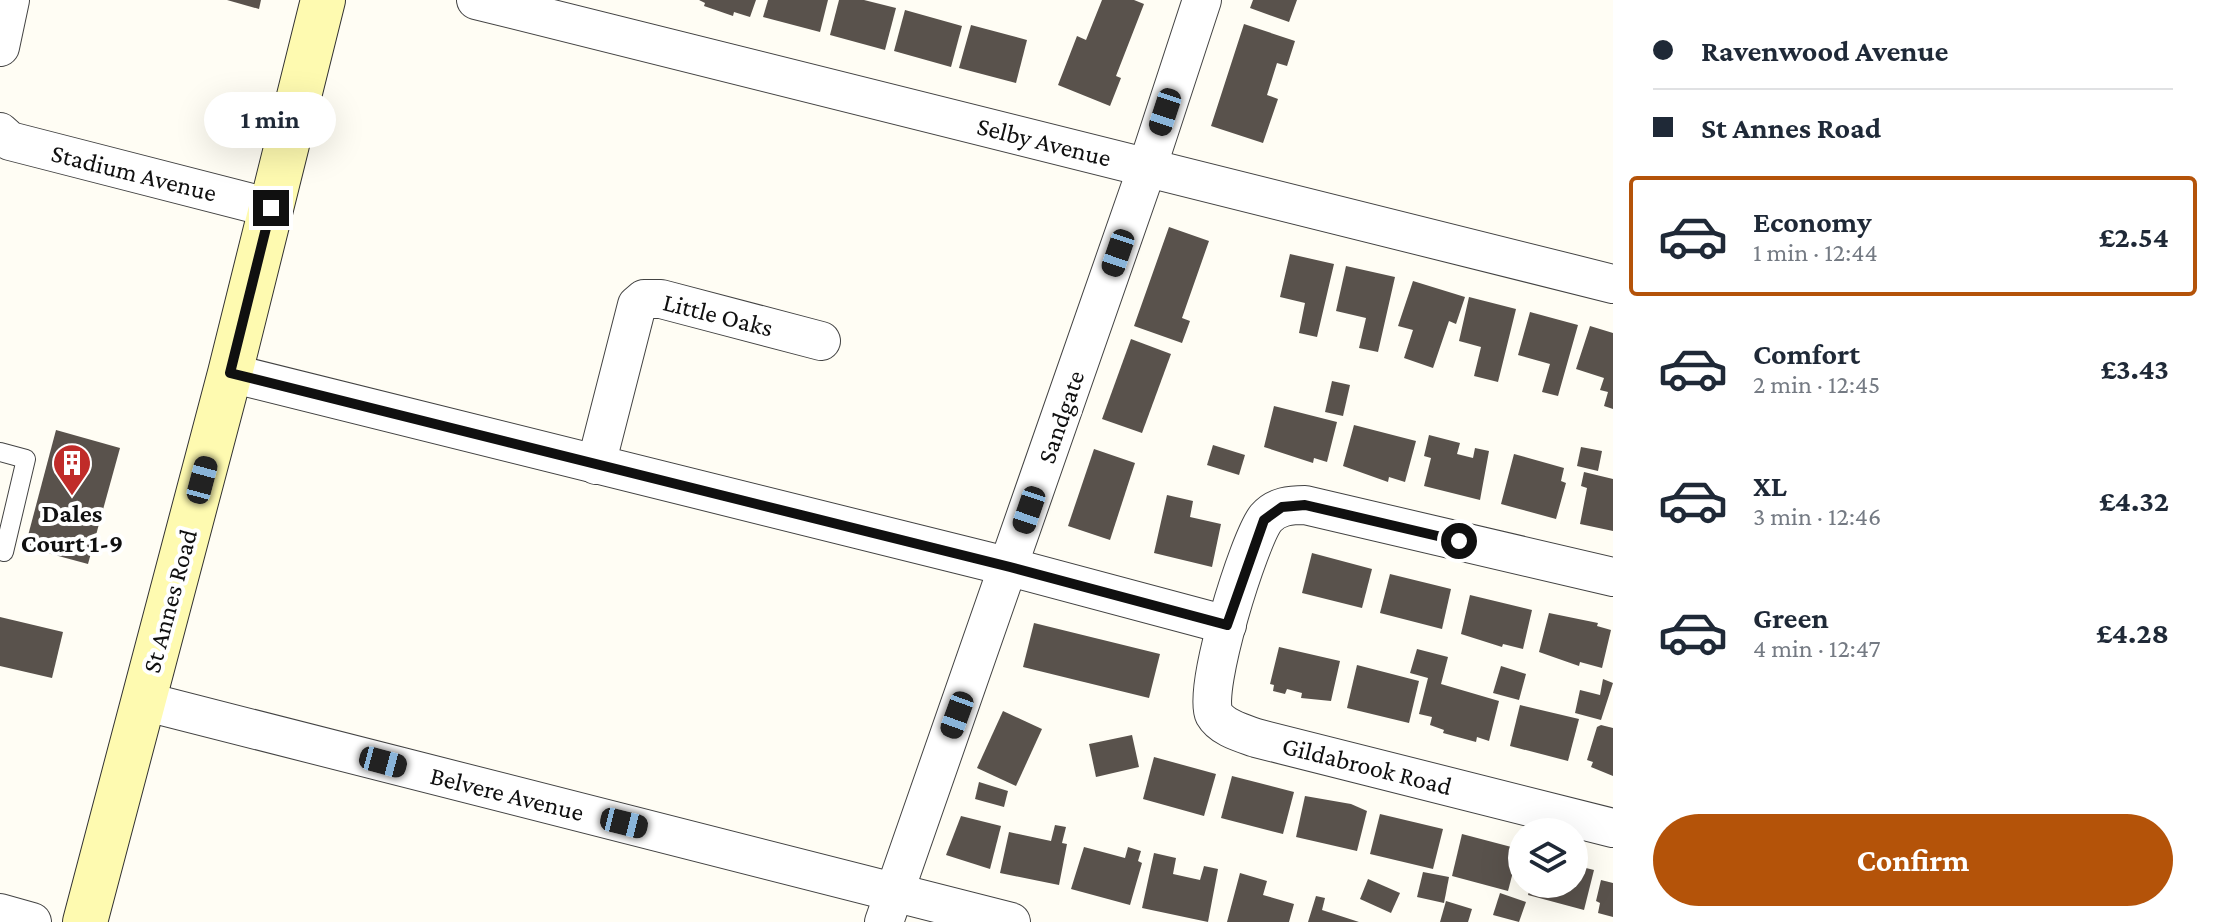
<!DOCTYPE html>
<html lang="en">
<head>
<meta charset="utf-8">
<style>
  :root { --surface:#fff; --page:#f2f2f3; --text:#1f2937; --muted:#747a83; --line:#e0e1e3; --accent:#b45309 }
  body { margin:0; font-family:"Crimson Pro",serif; background:var(--page); color:var(--text); height:100vh; display:flex; flex-direction:column; font-size:30px; white-space:nowrap }
  * { box-sizing:border-box; margin:0 }
  p { font-size:26px; color:var(--muted) }
  .icon { flex:none; width:44px; height:44px; fill:none; stroke:currentColor; stroke-width:2; stroke-linecap:round; stroke-linejoin:round }
  .map { position:relative; flex:1; overflow:hidden }
  .side { display:flex; flex-direction:column; background:var(--surface); width:600px }
  .side>* { flex:none }
  .hud { display:grid; align-content:center; height:176px; padding:0 40px; background:var(--surface) }
  .controls { position:absolute; left:1508px; top:818px; display:grid; gap:16px }
  .controls a { display:grid; place-items:center; width:80px; height:80px; border-radius:50%; background:var(--surface); box-shadow:0 8px 32px #0002; font-size:40px }
  .end { position:absolute; width:36px; height:36px; margin:-18px; border:10px solid #101010; background:#fff; box-shadow:0 0 0 4px #fff }
  .from { border-radius:50% }
  .bubble { position:absolute; height:56px; border-radius:28px; background:var(--surface); box-shadow:0 8px 32px #0002; font-size:26px; font-weight:700; line-height:56px; text-align:center }
  .car { position:absolute; width:24px; height:48px; margin:-24px -12px; border-radius:10px; box-shadow:0 0 6px 2px #0007; background:linear-gradient(#222 24%,#8ab4d8 0 40%,#222 0 76%,#8ab4d8 0 86%,#222 0) }
  .hud b { display:flex; align-items:center; gap:28px; height:76px; font-size:30px }
  .hud b+b { border-top:2px solid var(--line) }
  .hud i { width:20px; height:20px; background:var(--text) }
  ul { padding:0; list-style:none }
  li { display:flex; align-items:center; gap:24px; height:120px; margin:0 16px 12px; padding:0 24px; border:4px solid transparent; border-radius:8px }
  li div { flex:1 }
  li b { display:block; font-size:30px }
  li em { font-style:normal; font-weight:700 }
  li.on { border-color:var(--accent) }
  li>.icon { width:72px; height:72px; stroke-width:1.5 }
  .cta { display:flex; gap:16px; margin-top:auto; padding:16px 40px }
  .cta a { flex:1; height:92px; border-radius:48px; background:var(--accent); color:#fff; font-size:32px; font-weight:700; line-height:92px; text-align:center }
  main { display:flex; flex:1; min-height:0 }
  .map>svg:first-child { display:block }
</style>
</head>
<body>
<main>
<div class="map">
<svg width="1613" height="922" viewBox="0 0 1613 922">
  <rect width="100%" height="100%" fill="#fffdf4"/>
  <g fill="#59524c">
    <path d="M227,0H261L259,9Z"/>
    <path d="M699,0H756L750,17L734,12L733,16L704,6L705,3Z"/>
    <path d="M768,0H828L820,32L763,17Z"/>
    <path d="M839,0H864L896,8L885,50L830,35Z"/>
    <path d="M1102,0H1134L1144,4L1116,76L1121,78L1110,106L1058,85L1077,36L1086,40Z"/>
    <path d="M1253,0H1297L1289,22L1250,8Z"/>
    <path d="M905,10L962,26L951,67L894,51Z"/>
    <path d="M1244,24L1295,41L1287,66L1277,63L1267,95L1278,99L1263,143L1211,126Z"/>
    <path d="M971,25L1027,40L1016,83L959,68Z"/>
    <path d="M1169,227L1209,241L1182,318L1190,321L1182,343L1134,326Z"/>
    <path d="M1290,254L1334,264L1317,337L1299,333L1305,303L1280,297Z"/>
    <path d="M1346,266L1395,277L1378,352L1359,348L1366,318L1336,311Z"/>
    <path d="M1413,281L1465,297L1456,324L1449,321L1433,368L1404,358L1413,330L1398,326Z"/>
    <path d="M1469,297L1516,309L1498,382L1474,376L1481,347L1459,341Z"/>
    <path d="M1530,312L1578,325L1558,396L1542,392L1550,364L1518,355Z"/>
    <path d="M1590,326L1613,333V409L1604,406L1608,392L1600,390L1604,378L1576,369Z"/>
    <path d="M1131,339L1171,354L1142,433L1102,419Z"/>
    <path d="M1332,381L1350,385L1343,416L1325,412Z"/>
    <path d="M1274,406L1337,422L1327,462L1314,458L1313,463L1264,447Z"/>
    <path d="M1354,425L1416,441L1405,482L1389,477L1388,482L1343,466Z"/>
    <path d="M56,430L120,448L88,564L25,547Z"/>
    <path d="M1429,435L1460,443L1457,454L1473,458L1475,448L1489,451L1480,500L1424,486L1431,458L1424,456Z"/>
    <path d="M1213,445L1245,455L1239,475L1207,465Z"/>
    <path d="M1581,447L1602,451L1598,471L1577,466Z"/>
    <path d="M1094,449L1135,463L1110,540L1068,526Z"/>
    <path d="M1514,454L1564,468L1561,481L1566,483L1556,519L1501,504Z"/>
    <path d="M1584,472L1613,479V531L1580,524L1587,488L1581,486Z"/>
    <path d="M1167,495L1193,501L1190,517L1221,524L1212,567L1154,553Z"/>
    <path d="M1312,553L1372,569L1362,608L1302,593Z"/>
    <path d="M1390,574L1451,589L1442,629L1380,613Z"/>
    <path d="M1470,595L1532,610L1523,649L1503,644L1502,647L1461,634Z"/>
    <path d="M1549,613L1598,623L1597,626L1611,630L1602,668L1580,662L1579,666L1539,652Z"/>
    <path d="M0,617L63,632L52,678L0,666Z"/>
    <path d="M1034,623L1160,654L1149,698L1023,667Z"/>
    <path d="M1279,647L1340,661L1331,701L1301,698L1302,693L1287,689L1285,694L1273,691L1274,685L1270,684Z"/>
    <path d="M1417,649L1448,657L1441,684L1499,701L1489,741L1477,737L1476,742L1443,733L1444,730L1430,725L1432,717L1419,714L1428,678L1410,673Z"/>
    <path d="M1357,665L1419,681L1409,723L1347,708Z"/>
    <path d="M1501,666L1526,674L1519,700L1493,693Z"/>
    <path d="M1603,679L1613,683L1601,720L1575,713L1580,690L1600,695Z"/>
    <path d="M1520,705L1579,719L1568,761L1510,746Z"/>
    <path d="M1003,711L1042,729L1016,786L977,768Z"/>
    <path d="M1601,725L1613,728V776L1591,767L1593,762L1587,760L1597,727Z"/>
    <path d="M1132,735L1139,767L1096,777L1089,744Z"/>
    <path d="M1154,757L1216,774L1204,816L1143,799Z"/>
    <path d="M1232,776L1294,792L1283,834L1221,818Z"/>
    <path d="M979,782L1008,791L1004,807L975,799Z"/>
    <path d="M1305,796L1351,804L1367,811L1357,851L1296,837Z"/>
    <path d="M1380,814L1443,829L1433,869L1370,854Z"/>
    <path d="M961,816L1001,826L990,869L946,855Z"/>
    <path d="M1055,825L1066,827L1062,843L1067,844L1059,885L1000,873L1009,832L1051,841Z"/>
    <path d="M1462,834L1519,849L1508,891L1452,876Z"/>
    <path d="M1084,847L1125,858L1128,847L1141,851L1138,861L1142,863L1130,905L1071,889Z"/>
    <path d="M1154,853L1176,858L1173,874L1200,880L1204,866L1218,869L1208,922L1142,908Z"/>
    <path d="M1574,865L1594,870L1584,910L1528,895L1531,884H1574Z"/>
    <path d="M1423,872L1449,877L1444,903L1417,897Z"/>
    <path d="M1240,873L1267,881L1263,895L1294,904L1289,922H1227Z"/>
    <path d="M1368,879L1400,893L1391,913L1360,899Z"/>
    <path d="M1601,880L1613,883V917L1598,913L1600,903L1596,901Z"/>
    <path d="M1500,893L1526,902L1519,922L1493,915Z"/>
    <path d="M1316,896L1325,898L1322,910L1359,922H1308Z"/>
    <path d="M1446,901L1472,909L1468,922H1440Z"/>
  </g>
  <g fill="none" stroke-linecap="round" stroke-linejoin="round">
    <g stroke="#434343" stroke-width="20">
      <path id="lane" d="M0,452L26,459L4,552L0,550"/>
    </g>
    <g stroke="#434343" stroke-width="40">
      <g id="street">
        <path d="M476,0L1613,284"/>
        <path d="M0,47L10,0"/>
        <path d="M0,132L10,141L271,208"/>
        <path d="M230,373L1010,567L1227,625"/>
        <path d="M596,465L637,305L644,299H661L821,341"/>
        <path d="M1613,577L1305,505C1291,505 1276,506 1266,518C1249,539 1202,691 1214,714C1222,728 1242,733 1256,738L1613,828"/>
        <path d="M143,701L1011,922"/>
        <path d="M0,913L32,922"/>
        <path d="M884,922L1147,168L1202,0"/>
      </g>
    </g>
    <g stroke="#323232" stroke-width="46">
      <path id="secondary" d="M85,922L230,373L323,0"/>
    </g>
    <use href="#lane" stroke="#fff" stroke-width="18"/>
    <use href="#street" stroke="#fff" stroke-width="38"/>
    <use href="#secondary" stroke="#fefab0" stroke-width="44"/>
  </g>
  <g fill="none" stroke-linecap="round" stroke-linejoin="round">
    <path stroke="#101010" stroke-width="10" d="M271,208L230,373L1010,567L1227,625L1264,520L1282,507L1305,505L1459,541"/>
  </g>
  <defs>
    <g id="building-pin" transform="scale(2)"><path d="M0 17L-7.5 6A9.5 9.5 0 1 1 7.5 6Z" fill="#c02c29" stroke="#fff"/><path d="M-4-6H4V6H1V3H-1V6H-4ZM-2.5-4.3h1.7v1.8h-1.7ZM.8-4.3h1.7v1.8H.8ZM-2.5-1h1.7V.8h-1.7ZM.8-1h1.7V.8H.8Z" fill="#fff"/></g>
  </defs>
  <g fill-rule="evenodd">
    <use href="#building-pin" x="72" y="463"/>
  </g>
  <g text-anchor="middle" dominant-baseline="central" stroke-width="8" stroke-linejoin="round" paint-order="stroke">
    <g font-size="26" fill="#101010" stroke="#fff">
      <text transform="translate(1044 142) rotate(14)">Selby Avenue</text>
      <text transform="translate(134 173) rotate(14)">Stadium Avenue</text>
      <text transform="translate(718 315) rotate(14)">Little Oaks</text>
      <text transform="translate(1061 417) rotate(-71)">Sandgate</text>
      <text transform="translate(170 601) rotate(-75)">St Annes Road</text>
      <text transform="translate(1367 766) rotate(14)">Gildabrook Road</text>
      <text transform="translate(507 794) rotate(14)">Belvere Avenue</text>
    </g>
    <g font-size="26" font-weight="bold" fill="#101010" stroke="#fff">
      <text x="72" y="513">Dales<tspan x="72" dy="30">Court 1-9</tspan></text>
    </g>
  </g>
</svg>
<div class="controls">
<a><svg class="icon" aria-label="layers" viewBox="0 0 24 24"><path d="M12 4l9 5-9 5-9-5zM3 14l9 5 9-5"/></svg></a>
</div>
<i class="end from" style="left:1459px;top:541px"></i>
<i class="end" style="left:271px;top:208px"></i>
<div class="bubble" style="left:204px;top:92px;width:132px">1 min</div>
<i class="car" style="left:1165px;top:112px;rotate:198deg"></i>
<i class="car" style="left:1118px;top:253px;rotate:199deg"></i>
<i class="car" style="left:202px;top:480px;rotate:15deg"></i>
<i class="car" style="left:1029px;top:510px;rotate:199deg"></i>
<i class="car" style="left:957px;top:715px;rotate:200deg"></i>
<i class="car" style="left:383px;top:762px;rotate:105deg"></i>
<i class="car" style="left:624px;top:823px;rotate:104deg"></i>
</div>
<section class="side">
<div class="hud">
<b><i class="from"></i>Ravenwood Avenue</b>
<b><i></i>St Annes Road</b>
</div>
<ul>
<li class="on"><svg class="icon" aria-label="car" viewBox="0 0 24 24"><path d="M5 17H2v-5l4-1 3-4h7l3 4 3 1v5h-3M9 17h6M6 11h13"/><circle cx="7" cy="17" r="2"/><circle cx="17" cy="17" r="2"/></svg><div><b>Economy</b><p>1 min · 12:44</p></div><em>£2.54</em></li>
<li><svg class="icon" aria-label="car" viewBox="0 0 24 24"><path d="M5 17H2v-5l4-1 3-4h7l3 4 3 1v5h-3M9 17h6M6 11h13"/><circle cx="7" cy="17" r="2"/><circle cx="17" cy="17" r="2"/></svg><div><b>Comfort</b><p>2 min · 12:45</p></div><em>£3.43</em></li>
<li><svg class="icon" aria-label="car" viewBox="0 0 24 24"><path d="M5 17H2v-5l4-1 3-4h7l3 4 3 1v5h-3M9 17h6M6 11h13"/><circle cx="7" cy="17" r="2"/><circle cx="17" cy="17" r="2"/></svg><div><b>XL</b><p>3 min · 12:46</p></div><em>£4.32</em></li>
<li><svg class="icon" aria-label="car" viewBox="0 0 24 24"><path d="M5 17H2v-5l4-1 3-4h7l3 4 3 1v5h-3M9 17h6M6 11h13"/><circle cx="7" cy="17" r="2"/><circle cx="17" cy="17" r="2"/></svg><div><b>Green</b><p>4 min · 12:47</p></div><em>£4.28</em></li>
</ul>
<div class="cta"><a>Confirm</a></div>
</section>
</main>
</body>
</html>
